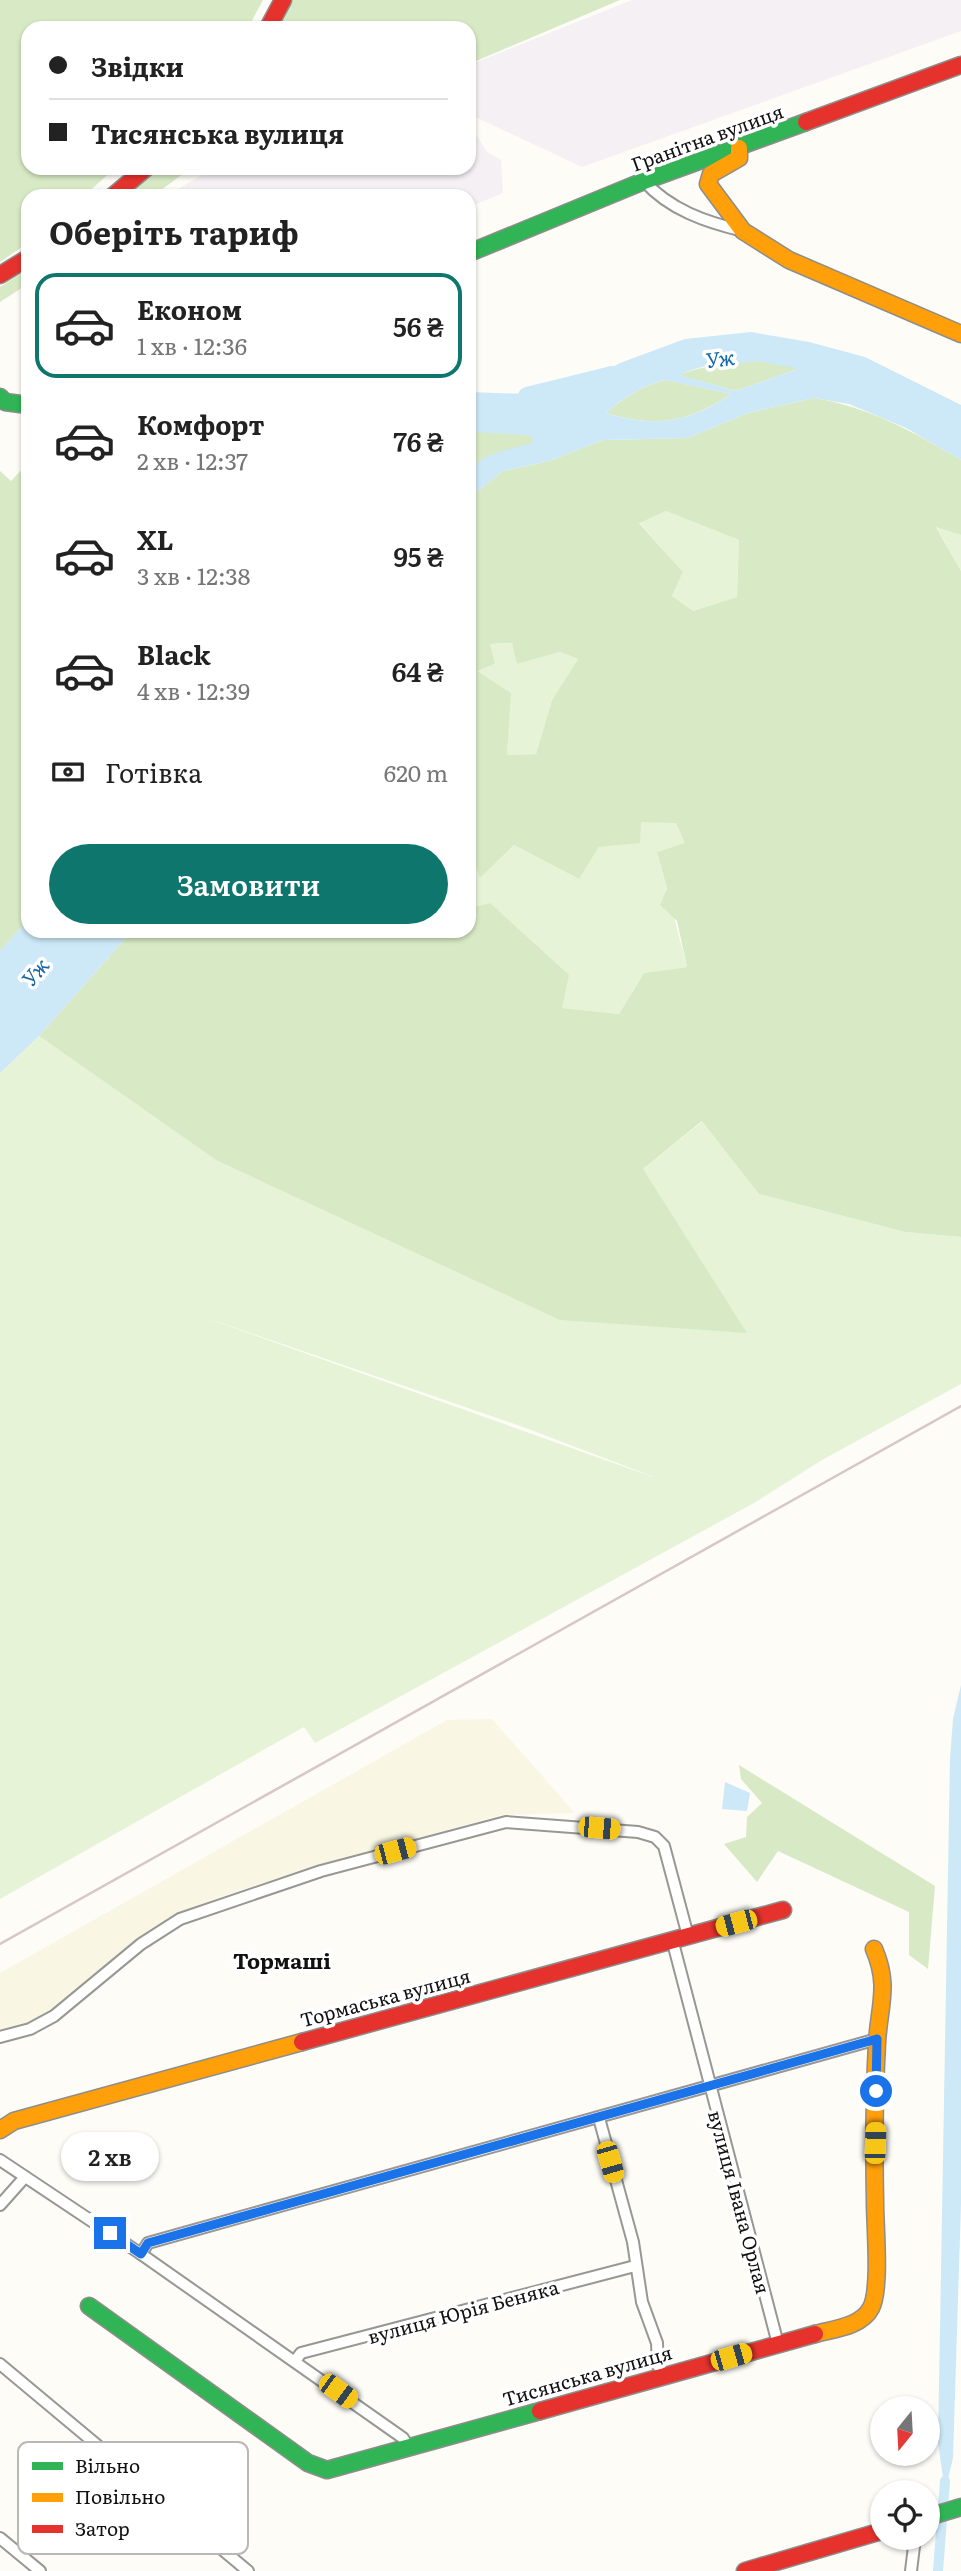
<!DOCTYPE html>
<html lang="uk">
<head>
<meta charset="utf-8">
<style>
  :root { --surface:#fff; --page:#f6f6f6; --text:#222; --muted:#767676; --line:#e0e0e0; --accent:#0f766e }
  body { margin:0; font-family:Literata,serif; background:var(--page); color:var(--text); height:100vh; display:flex; flex-direction:column; font-size:26px; white-space:nowrap }
  * { box-sizing:border-box; margin:0 }
  p { font-size:23px; color:var(--muted) }
  .icon { flex:none; width:38px; height:38px; fill:none; stroke:currentColor; stroke-width:2; stroke-linecap:round; stroke-linejoin:round }
  .map { position:relative; flex:1; overflow:hidden }
  .panel { position:absolute; left:21px; top:189px; width:455px; height:749px; display:flex; flex-direction:column; background:var(--surface); border-radius:21px; box-shadow:0 2px 5px #0004 }
  .panel>* { flex:none }
  .guide { position:absolute; left:21px; top:21px; width:455px; height:154px; border-radius:21px; box-shadow:0 2px 5px #0004; display:grid; align-content:center; height:154px; padding:0 28px; background:var(--surface) }
  .needle { width:46px; rotate:198deg }
  .tools { position:absolute; left:870px; top:2396px; display:grid; gap:14px }
  .tools a { display:grid; place-items:center; width:70px; height:70px; border-radius:50%; background:var(--surface); box-shadow:0 2px 5px #0004; font-size:35px }
  .end { position:absolute; width:32px; height:32px; margin:-16px; border:9px solid #1a73e8; background:#fff; box-shadow:0 0 0 4px #fff }
  .from { border-radius:50% }
  .bubble { position:absolute; height:49px; border-radius:24px; background:var(--surface); box-shadow:0 2px 5px #0004; font-size:23px; font-weight:600; line-height:49px; text-align:center }
  .car { position:absolute; width:21px; height:42px; margin:-21px -10px; border-radius:9px; box-shadow:0 0 5px 2px #0007; background:linear-gradient(#f5c518 24%,#345 0 40%,#f5c518 0 76%,#345 0 86%,#f5c518 0) }
  .guide b { display:flex; align-items:center; gap:24px; height:66px; font-size:26px }
  .guide b+b { border-top:2px solid var(--line) }
  .guide i { width:18px; height:18px; background:var(--text) }
  ul { padding:0; list-style:none }
  li { display:flex; align-items:center; gap:21px; height:105px; margin:0 14px 10px; padding:0 14px; border:4px solid transparent; border-radius:21px }
  li div { flex:1 }
  li b { display:block; font-size:26px }
  li em { font-style:normal; font-weight:600 }
  li.active { border-color:var(--accent) }
  li>.icon { width:63px; height:63px; stroke-width:1.5 }
  h2 { padding:0 28px; font-size:32px; line-height:84px }
  .pay { display:flex; align-items:center; gap:18px; height:77px; padding:0 28px; font-size:26px }
  .pay p { margin-inline-start:auto }
  .action { display:flex; gap:14px; margin-top:auto; padding:14px 28px }
  .action a { flex:1; height:80px; border-radius:42px; background:var(--accent); color:#fff; font-size:28px; font-weight:600; line-height:80px; text-align:center }
  .map>svg:first-child { display:block }
</style>
</head>
<body>
<div class="map">
<svg width="961" height="2571" viewBox="0 0 961 2571">
  <rect width="100%" height="100%" fill="#fdfcf7"/>
  <g fill="#f5f0f3">
    <path d="M632,0H961V31L582,167L469,114V65Z"/>
    <path d="M469,123L487,152L501,160L503,193L469,207V196H179L176,190L214,168H469Z"/>
  </g>
  <path fill="#f9f7e4" d="M492,1719L575,1813L501,1815L318,1865L214,1899L172,1916L37,2023L0,2033V1973L447,1720Z"/>
  <g fill="#e7f3d7" fill-rule="evenodd">
    <path d="M666,511L739,540L737,597L693,611L672,596L683,572L639,522Z"/>
    <path d="M936,526L961,535V571Z"/>
    <path d="M513,643L517,664L560,652L578,659L552,700L536,754L507,755L508,725L476,671L495,664L489,644Z"/>
    <path d="M641,822H676L686,843L657,852L687,967L644,973L619,1014L562,1008L490,903L469,908V850L480,878L514,845L579,879L599,847Z"/>
    <path d="M39,1036L216,1160L643,1169L703,1121L759,1194L905,1232L961,1237V1384L822,1460L754,1503L315,1743L304,1727L0,1899V1073ZM195,1314L523,1427L654,1477H653Z"/>
  </g>
  <g fill="#d8eac5" fill-rule="evenodd">
    <path d="M0,0H263L248,28H28V168H115L84,196H28V243L0,262Z"/>
    <path d="M292,0H620L469,64V28H279Z"/>
    <path d="M160,168H191L153,196H127Z"/>
    <path d="M28,269V284L0,302V287Z"/>
    <path d="M761,352L811,355L817,362L736,391L678,375C705,365 734,363 761,352Z"/>
    <path d="M666,380L731,394C688,423 656,428 606,413C624,398 642,385 666,380Z"/>
    <path d="M814,398C869,407 914,432 961,460V535L936,527L961,571V1237L905,1232L759,1194L702,1121L643,1169L747,1333L560,1320L216,1160L39,1036L132,931H417L423,938L430,931H469V908L490,903L569,975L562,1008L619,1014L644,973L687,967L677,921L660,905L667,889L657,852L685,843L676,823L641,822L640,843L599,847L579,879L514,845L480,878L469,849V498L503,471L549,461L603,440L688,438L748,413ZM666,511L739,540L737,597L693,611L672,596L683,572L639,523ZM512,643L517,664L560,652L578,659L552,700L536,754L507,755L511,693L477,671L495,664L490,644Z"/>
    <path d="M491,431L529,435L536,442L473,467L469,473V432Z"/>
    <path d="M28,463V920L0,951V471L11,481Z"/>
    <path d="M739,1765L935,1886L928,1969L909,1955V1912L778,1851L757,1882L724,1844L746,1837L747,1817L762,1803L741,1779Z"/>
  </g>
  <g fill="#cde8f7" fill-rule="evenodd">
    <path d="M751,332L809,342L865,357L961,405V460L906,428L849,404L814,398L748,413L688,438L603,440L549,461L503,471L469,498C469,491 468,483 469,476C473,453 518,448 535,442L528,435L469,432V392L527,394L580,386L620,363L685,339ZM761,352L811,355L817,362L736,391L679,375C704,363 733,363 761,352ZM665,380L731,394C690,423 654,428 606,413C623,398 643,385 665,380Z"/>
    <path d="M28,920V931H132L39,1036L0,1073V951Z"/>
    <path d="M961,1685V2203L953,2458L945,2491L938,2443L950,1759L953,1719Z"/>
    <path d="M725,1782L750,1793L747,1811L722,1809Z"/>
  </g>
  <g fill="none" stroke-linecap="round" stroke-linejoin="round">
    <path stroke="#cde8f7" stroke-width="10" d="M938,2571L945,2481"/>
    <g stroke="#cde8f7" stroke-width="18">
      <path d="M739,354L757,352L839,367"/>
      <path d="M527,396L612,375"/>
    </g>
    <g stroke="#979795" stroke-width="14">
      <g id="street">
        <path d="M644,181C670,210 706,222 743,231"/>
        <path d="M672,1939L778,2344"/>
        <path d="M0,2037L30,2029L54,2016L141,1944L180,1919L321,1871L506,1822L638,1832L655,1837L664,1846L688,1936"/>
        <path d="M599,2118L633,2242L642,2302L657,2343L658,2366"/>
        <path d="M0,2160L141,2254L403,2438L409,2448"/>
        <path d="M0,2205L25,2177"/>
        <path d="M141,2254L148,2243L877,2039"/>
        <path d="M295,2361L301,2353L635,2266"/>
        <path d="M0,2364L248,2571"/>
        <path d="M0,2538L40,2571"/>
        <path d="M911,2571L915,2538"/>
      </g>
    </g>
    <g stroke="#8e8d8b" stroke-width="19">
      <g id="fast">
        <path d="M469,253L644,181L806,122"/>
        <path d="M0,397L5,402L28,405"/>
        <path d="M89,2306L308,2463L327,2470L540,2411"/>
        <path d="M928,2517L961,2507"/>
      </g>
    </g>
    <g stroke="#8e8d8b" stroke-width="19">
      <g id="slow">
        <path d="M739,148V158L711,174L708,184L743,231L789,260L961,334"/>
        <path d="M0,2130L14,2121L302,2042"/>
        <path d="M815,2334C833,2329 861,2327 871,2308C881,2289 875,2226 875,2202C874,2149 874,2096 877,2043C879,2006 890,1986 874,1949"/>
      </g>
    </g>
    <g stroke="#8e8d8b" stroke-width="19">
      <g id="jam">
        <path d="M268,28L283,0"/>
        <path d="M806,122L961,65"/>
        <path d="M113,196L146,168"/>
        <path d="M0,275L28,258"/>
        <path d="M302,2042L783,1910"/>
        <path d="M540,2411L815,2334"/>
        <path d="M745,2571L882,2531"/>
      </g>
    </g>
    <use href="#street" stroke="#fffffe" stroke-width="10"/>
    <use href="#fast" stroke="#30b455" stroke-width="16"/>
    <use href="#slow" stroke="#ff9f0a" stroke-width="16"/>
    <use href="#jam" stroke="#e5322d" stroke-width="16"/>
    <path stroke="#d9c6c7" stroke-width="2.5" d="M0,1944L961,1406"/>
  </g>
  <g fill="none" stroke-linecap="round" stroke-linejoin="round">
    <path stroke="#1a73e8" stroke-width="9" d="M110,2233L141,2254L148,2243L877,2039L876,2091"/>
  </g>
  <g text-anchor="middle" dominant-baseline="central" stroke-width="7" stroke-linejoin="round" paint-order="stroke">
    <g font-size="19" fill="#111" stroke="#fff">
      <text transform="translate(707 137) rotate(-20)">Гранітна вулиця</text>
      <text transform="translate(385 1997) rotate(-15)">Тормаська вулиця</text>
      <text transform="translate(740 2202) rotate(75)">вулиця Івана Орлая</text>
      <text transform="translate(463 2311) rotate(-15)">вулиця Юрія Беняка</text>
      <text transform="translate(587 2375) rotate(-16)">Тисянська вулиця</text>
    </g>
    <g font-size="21" font-style="italic" fill="#1768a6" stroke="#fff">
      <text transform="translate(720 357) rotate(-7)">Уж</text>
      <text transform="translate(34 971) rotate(-50)">Уж</text>
    </g>
    <g font-size="21" font-weight="bold" fill="#111" stroke="#fff">
      <text x="282" y="1959">Тормаші</text>
    </g>
  </g>
  <rect x="18" y="2442" width="230" height="112" rx="10" fill="#fff" stroke="#b8b8b8" stroke-width="2"/>
  <rect x="32" y="2462" width="31" height="8" fill="#30b455"/>
  <rect x="32" y="2493" width="31" height="9" fill="#ff9f0a"/>
  <rect x="32" y="2525" width="31" height="8" fill="#e5322d"/>
  <g font-size="19" fill="#111">
    <text x="75" y="2473">Вільно</text>
    <text x="75" y="2504">Повільно</text>
    <text x="75" y="2536">Затор</text>
  </g>
</svg>
<div class="tools">
<a><svg class="needle" viewBox="-14 -14 28 28"><path d="M0-13l5 13h-10z" fill="#e53935"/><path d="M0 13l5-13h-10z" fill="#767676"/></svg></a>
<a><svg class="icon" aria-label="locate" viewBox="0 0 24 24"><circle cx="12" cy="12" r="6"/><path d="M12 2v4M12 18v4M2 12h4M18 12h4"/></svg></a>
</div>
<i class="end from" style="left:876px;top:2091px"></i>
<i class="end" style="left:110px;top:2233px"></i>
<div class="bubble" style="left:61px;top:2132px;width:98px">2 хв</div>
<i class="car" style="left:599px;top:1828px;rotate:95deg"></i>
<i class="car" style="left:395px;top:1851px;rotate:75deg"></i>
<i class="car" style="left:736px;top:1923px;rotate:255deg"></i>
<i class="car" style="left:875px;top:2143px;rotate:2deg"></i>
<i class="car" style="left:610px;top:2162px;rotate:164deg"></i>
<i class="car" style="left:731px;top:2357px;rotate:74deg"></i>
<i class="car" style="left:338px;top:2391px;rotate:126deg"></i>
<div class="guide">
<b><i class="from"></i>Звідки</b>
<b><i></i>Тисянська вулиця</b>
</div>
<section class="panel">
<h2>Оберіть тариф</h2>
<ul>
<li class="active"><svg class="icon" aria-label="car" viewBox="0 0 24 24"><path d="M5 17H2v-5l4-1 3-4h7l3 4 3 1v5h-3M9 17h6M6 11h13"/><circle cx="7" cy="17" r="2"/><circle cx="17" cy="17" r="2"/></svg><div><b>Економ</b><p>1 хв · 12:36</p></div><em>56 ₴</em></li>
<li><svg class="icon" aria-label="car" viewBox="0 0 24 24"><path d="M5 17H2v-5l4-1 3-4h7l3 4 3 1v5h-3M9 17h6M6 11h13"/><circle cx="7" cy="17" r="2"/><circle cx="17" cy="17" r="2"/></svg><div><b>Комфорт</b><p>2 хв · 12:37</p></div><em>76 ₴</em></li>
<li><svg class="icon" aria-label="car" viewBox="0 0 24 24"><path d="M5 17H2v-5l4-1 3-4h7l3 4 3 1v5h-3M9 17h6M6 11h13"/><circle cx="7" cy="17" r="2"/><circle cx="17" cy="17" r="2"/></svg><div><b>XL</b><p>3 хв · 12:38</p></div><em>95 ₴</em></li>
<li><svg class="icon" aria-label="car" viewBox="0 0 24 24"><path d="M5 17H2v-5l4-1 3-4h7l3 4 3 1v5h-3M9 17h6M6 11h13"/><circle cx="7" cy="17" r="2"/><circle cx="17" cy="17" r="2"/></svg><div><b>Black</b><p>4 хв · 12:39</p></div><em>64 ₴</em></li>
</ul>
<div class="pay"><svg class="icon" aria-label="cash" viewBox="0 0 24 24"><path d="M3 7h18v10H3z"/><circle cx="12" cy="12" r="2"/></svg>Готівка<p>620 m</p></div>
<div class="action"><a>Замовити</a></div>
</section>
</div>
</body>
</html>
